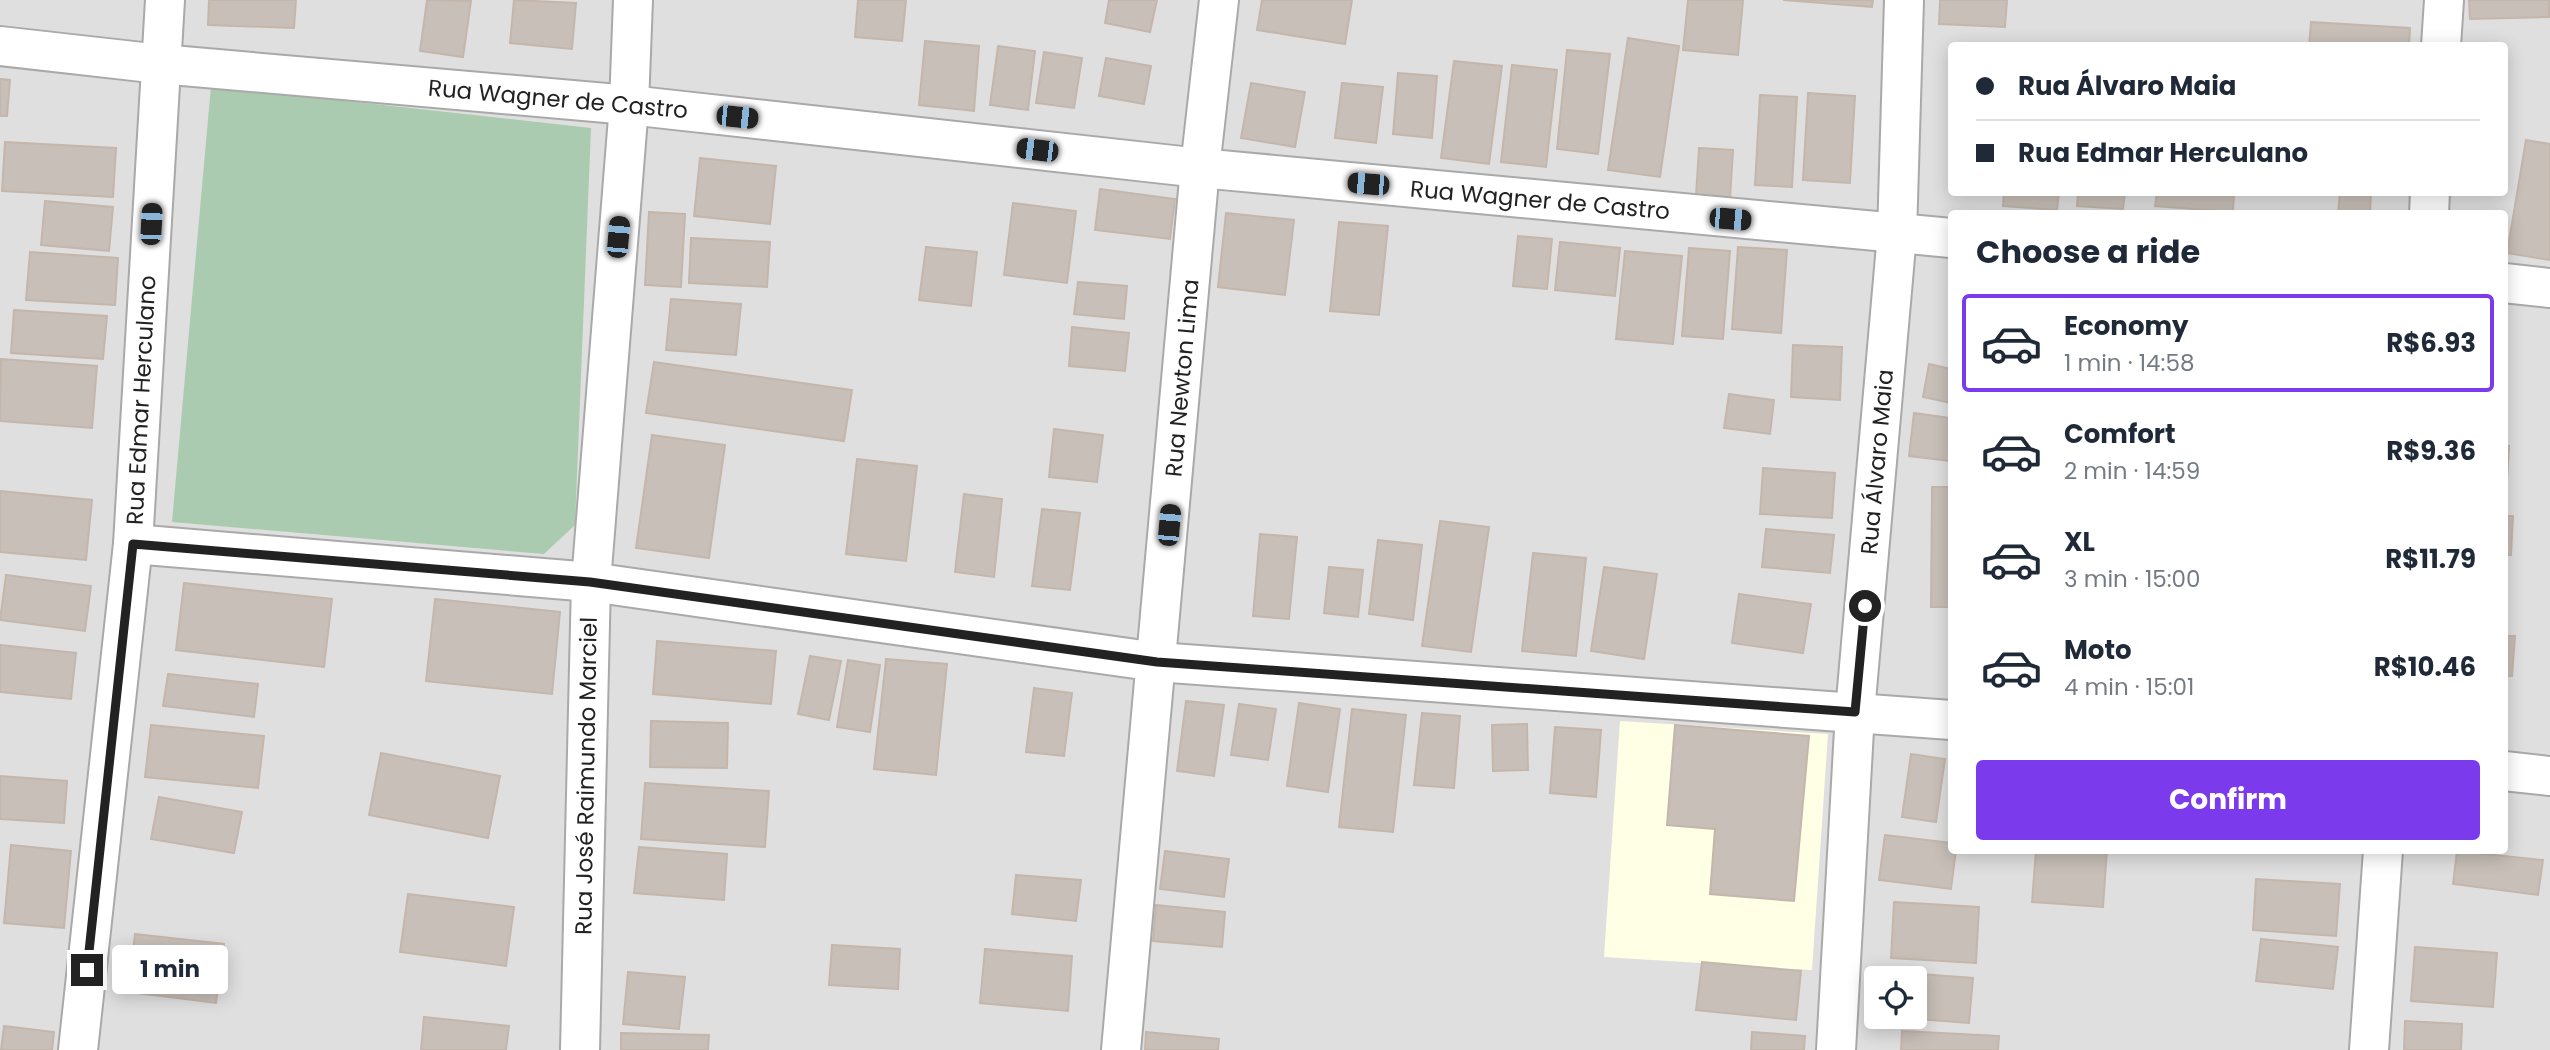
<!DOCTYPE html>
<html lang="en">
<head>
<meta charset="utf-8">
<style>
  :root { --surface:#fff; --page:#f6f6f7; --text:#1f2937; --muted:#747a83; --line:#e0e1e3; --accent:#7c3aed }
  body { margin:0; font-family:Poppins,sans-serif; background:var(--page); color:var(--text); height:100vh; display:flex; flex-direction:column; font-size:26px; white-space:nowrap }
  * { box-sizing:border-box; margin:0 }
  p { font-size:23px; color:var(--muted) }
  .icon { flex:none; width:38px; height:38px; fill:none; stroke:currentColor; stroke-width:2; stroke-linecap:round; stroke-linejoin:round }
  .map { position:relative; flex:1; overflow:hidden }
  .panel { position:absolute; left:1948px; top:210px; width:560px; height:644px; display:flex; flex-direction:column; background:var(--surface); border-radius:7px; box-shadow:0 4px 18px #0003 }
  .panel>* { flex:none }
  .banner { position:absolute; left:1948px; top:42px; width:560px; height:154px; border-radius:7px; box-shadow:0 4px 18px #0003; display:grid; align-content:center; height:154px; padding:0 28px; background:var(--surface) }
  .buttons { position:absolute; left:1864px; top:966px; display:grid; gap:14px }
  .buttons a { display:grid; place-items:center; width:63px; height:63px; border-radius:7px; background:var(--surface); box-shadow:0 4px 18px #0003; font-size:35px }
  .end { position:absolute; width:32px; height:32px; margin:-16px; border:9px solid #222; background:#fff; box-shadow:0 0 0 4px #fff }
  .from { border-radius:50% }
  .bubble { position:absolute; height:49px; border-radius:7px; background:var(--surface); box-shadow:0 4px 18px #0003; font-size:23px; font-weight:700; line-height:49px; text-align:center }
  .car { position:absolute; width:21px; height:42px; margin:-21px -10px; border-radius:9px; box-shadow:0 0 5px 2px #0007; background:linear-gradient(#222 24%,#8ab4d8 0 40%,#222 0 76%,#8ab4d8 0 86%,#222 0) }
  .banner b { display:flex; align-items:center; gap:24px; height:66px; font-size:26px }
  .banner b+b { border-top:2px solid var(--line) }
  .banner i { width:18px; height:18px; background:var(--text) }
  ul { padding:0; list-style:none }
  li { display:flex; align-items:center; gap:21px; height:98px; margin:0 14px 10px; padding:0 14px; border:4px solid transparent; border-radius:7px }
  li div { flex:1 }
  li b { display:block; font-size:26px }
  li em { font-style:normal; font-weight:700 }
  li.on { border-color:var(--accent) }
  li>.icon { width:63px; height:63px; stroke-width:1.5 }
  h2 { padding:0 28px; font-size:32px; line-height:84px }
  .cta { display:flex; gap:14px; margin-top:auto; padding:14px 28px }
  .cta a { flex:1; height:80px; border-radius:7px; background:var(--accent); color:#fff; font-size:28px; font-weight:700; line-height:80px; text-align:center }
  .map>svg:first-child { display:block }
</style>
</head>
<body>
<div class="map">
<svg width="2550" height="1050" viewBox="0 0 2550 1050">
  <rect width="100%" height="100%" fill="#f2efe9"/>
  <path fill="#e0dfdf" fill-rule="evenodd" d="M0,0H2550V1050H0ZM1951,46H2504V192H1951ZM1951,214H2504V850H1951ZM1876,978H1914V1017H1876Z"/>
  <path fill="#ffffe5" d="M1620,721L1828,734L1812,970L1604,957Z"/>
  <path fill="#aacbaf" d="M211,86L591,128L575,525L544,554L172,522Z"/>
  <g fill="#c7bfb8" stroke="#c4b6ab" stroke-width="2">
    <path d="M209,0H296L294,28L208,25Z"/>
    <path d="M427,0L471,1L463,57L420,51Z"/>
    <path d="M514,0L576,3L572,49L510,43Z"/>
    <path d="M858,0H906L902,41L855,37Z"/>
    <path d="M1109,0H1157L1150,32L1105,23Z"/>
    <path d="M1262,0H1352L1345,44L1257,30Z"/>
    <path d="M1688,0H1743L1738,55L1683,50Z"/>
    <path d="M1783,0H1873L1872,7Z"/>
    <path d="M1940,0H2007L2005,27L1939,24Z"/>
    <path d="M2469,0H2549V17L2470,19Z"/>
    <path d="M2311,22L2410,28L2409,46H2309Z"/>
    <path d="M1628,38L1679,46L1660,177L1608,170Z"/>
    <path d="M925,41L979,46L974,111L919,105Z"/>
    <path d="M998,46L1035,51L1028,110L990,105Z"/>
    <path d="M1567,50L1610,54L1598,154L1557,149Z"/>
    <path d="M1044,52L1082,58L1074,108L1036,103Z"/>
    <path d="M1106,58L1151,66L1144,104L1099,96Z"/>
    <path d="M1454,61L1502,66L1489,164L1441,158Z"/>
    <path d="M1512,65L1557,70L1546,167L1501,162Z"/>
    <path d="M1398,73L1437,76L1432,138L1393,134Z"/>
    <path d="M0,79L10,80L7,116H0Z"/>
    <path d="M1251,83L1305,92L1295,147L1241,138Z"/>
    <path d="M1342,83L1383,87L1376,143L1335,138Z"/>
    <path d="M1808,93L1855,96L1850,183L1803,180Z"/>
    <path d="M1760,95L1797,97L1792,187L1755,185Z"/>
    <path d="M2526,140L2550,144V260L2507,253Z"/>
    <path d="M5,142L116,148L113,197L2,191Z"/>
    <path d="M1699,148L1733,150L1730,199L1696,196Z"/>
    <path d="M700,158L776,166L770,224L694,216Z"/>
    <path d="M1100,189L1175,199L1170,239L1095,230Z"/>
    <path d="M2004,192H2059L2057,210L2003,206Z"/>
    <path d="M2078,192H2125L2123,209L2077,206Z"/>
    <path d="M2157,192H2234L2233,212L2155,206Z"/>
    <path d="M2340,192H2371L2370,214H2338Z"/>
    <path d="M45,201L113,207L109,251L41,245Z"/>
    <path d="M1013,203L1076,211L1067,283L1004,275Z"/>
    <path d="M649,212L685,214L681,287L645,285Z"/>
    <path d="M1226,213L1294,220L1285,295L1218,287Z"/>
    <path d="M1339,222L1388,226L1379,315L1330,311Z"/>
    <path d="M1518,236L1552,239L1547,289L1513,286Z"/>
    <path d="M691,238L770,242L767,287L689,283Z"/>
    <path d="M1560,242L1620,248L1615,296L1555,290Z"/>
    <path d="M926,247L977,252L971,306L919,300Z"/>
    <path d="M1738,247L1787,250L1781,333L1732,329Z"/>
    <path d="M1689,248L1730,251L1723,339L1682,336Z"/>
    <path d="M1625,251L1682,256L1673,344L1616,339Z"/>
    <path d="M30,252L118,258L115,305L26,300Z"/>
    <path d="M1078,282L1127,286L1124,319L1074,314Z"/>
    <path d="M671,299L741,304L736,355L666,350Z"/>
    <path d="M14,310L107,316L103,359L11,353Z"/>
    <path d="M1072,327L1129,333L1125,371L1069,366Z"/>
    <path d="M1793,345L1842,347L1840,400L1791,397Z"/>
    <path d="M1,359L97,366L92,428L0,421Z"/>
    <path d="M654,362L852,390L844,441L646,413Z"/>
    <path d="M1929,364L1951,369V403L1923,397Z"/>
    <path d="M1729,394L1774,400L1770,434L1724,428Z"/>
    <path d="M1914,413L1951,418V461L1909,456Z"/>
    <path d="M1054,429L1103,435L1097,482L1049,477Z"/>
    <path d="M652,435L725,445L709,558L636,548Z"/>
    <path d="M2504,446H2509L2507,480H2504Z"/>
    <path d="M857,459L917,466L906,561L846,554Z"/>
    <path d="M1763,468L1835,473L1832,518L1760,514Z"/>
    <path d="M1932,487H1951V607H1931Z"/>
    <path d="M0,491L92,500L86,560L0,552Z"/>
    <path d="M964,494L1002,499L994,577L955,572Z"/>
    <path d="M1042,509L1080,513L1070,590L1032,586Z"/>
    <path d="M2504,516H2513L2511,555H2504Z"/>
    <path d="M1440,521L1489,527L1471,652L1422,646Z"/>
    <path d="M1766,529L1834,535L1830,573L1762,567Z"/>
    <path d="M1260,534L1297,537L1289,619L1253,616Z"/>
    <path d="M1378,540L1422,545L1413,620L1369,614Z"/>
    <path d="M1533,553L1586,558L1576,656L1522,651Z"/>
    <path d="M1329,567L1363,570L1358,617L1324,613Z"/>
    <path d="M1604,567L1657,574L1644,659L1591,651Z"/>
    <path d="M6,575L91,586L85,631L0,620Z"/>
    <path d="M184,583L332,599L324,667L176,650Z"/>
    <path d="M1739,594L1811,604L1803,653L1732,643Z"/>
    <path d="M435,599L560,612L552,694L426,681Z"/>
    <path d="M2504,636H2515L2512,676H2504Z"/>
    <path d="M657,641L776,651L771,704L653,694Z"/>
    <path d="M0,645L76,653L71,699L0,692Z"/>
    <path d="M810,656L841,661L829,720L798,714Z"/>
    <path d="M886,659L947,664L936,775L874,769Z"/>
    <path d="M848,660L880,665L870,732L837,727Z"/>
    <path d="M168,674L258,684L254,717L163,706Z"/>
    <path d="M1034,688L1072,693L1064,756L1026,752Z"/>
    <path d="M1186,701L1224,705L1214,776L1177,771Z"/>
    <path d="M1299,703L1340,709L1328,792L1287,786Z"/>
    <path d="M1239,704L1276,709L1268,760L1231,755Z"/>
    <path d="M1352,709L1406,715L1393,832L1339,827Z"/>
    <path d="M1422,713L1460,716L1454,788L1414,785Z"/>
    <path d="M651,721L728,723L727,768L650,767Z"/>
    <path d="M1527,724L1528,770L1493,771L1492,725Z"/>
    <path d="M151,725L264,736L258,788L145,777Z"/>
    <path d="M1675,725L1809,736L1794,901L1710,894L1715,829L1667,825Z"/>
    <path d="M1555,727L1601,730L1596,797L1550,793Z"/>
    <path d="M381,753L500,776L488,838L369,815Z"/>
    <path d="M1911,754L1945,759L1936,822L1902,817Z"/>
    <path d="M0,776L67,781L64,823L0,819Z"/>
    <path d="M645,783L769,791L765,847L641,839Z"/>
    <path d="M159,797L242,812L234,853L151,839Z"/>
    <path d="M1885,835L1951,843V850H1956L1951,889L1879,880Z"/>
    <path d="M11,845L71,851L64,928L4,923Z"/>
    <path d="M639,847L727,854L724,900L634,893Z"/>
    <path d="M2036,850H2107L2103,907L2032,902Z"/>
    <path d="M1165,851L1229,859L1224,897L1160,889Z"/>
    <path d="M2457,851L2543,860L2538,895L2453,884Z"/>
    <path d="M1016,875L1081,880L1076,921L1012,914Z"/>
    <path d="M2256,879L2340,884L2336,936L2253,930Z"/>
    <path d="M408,894L514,907L506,966L400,952Z"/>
    <path d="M1894,902L1979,907L1976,963L1891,958Z"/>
    <path d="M1156,905L1225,912L1222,947L1153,941Z"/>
    <path d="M135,934L224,944L216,1003L128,992Z"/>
    <path d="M2261,939L2338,947L2333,989L2256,981Z"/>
    <path d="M832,945L900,949L898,989L829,985Z"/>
    <path d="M2415,947L2497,953L2493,1007L2411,1001Z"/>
    <path d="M985,949L1072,956L1068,1011L980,1003Z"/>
    <path d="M1702,962L1801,971L1796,1020L1696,1010Z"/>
    <path d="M628,972L685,977L679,1029L623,1024Z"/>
    <path d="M1894,972L1973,978L1969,1023L1891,1017H1914V978H1893Z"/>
    <path d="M424,1017L509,1026L506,1050H421Z"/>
    <path d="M2405,1021L2462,1024L2461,1050H2404Z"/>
    <path d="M4,1026L54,1032L52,1050H1Z"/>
    <path d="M1902,1031L1999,1036L1998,1050H1901Z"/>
    <path d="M1146,1032L1219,1039L1218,1050H1145Z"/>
    <path d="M1752,1032L1805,1036L1804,1050H1751Z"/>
    <path d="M621,1033L709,1035L708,1050H621Z"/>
  </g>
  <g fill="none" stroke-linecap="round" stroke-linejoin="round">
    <g stroke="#a9a9a9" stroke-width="42">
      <g id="minor">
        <path d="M0,46L160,64L629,105L1200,168L1951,238"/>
        <path d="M2441,46L2444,0"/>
        <path d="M2429,214L2430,192"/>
        <path d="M2504,283L2550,288"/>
        <path d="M133,544L591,582L1157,662L1951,720"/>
        <path d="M2504,771L2550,776"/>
        <path d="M78,1050L133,544L165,0"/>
        <path d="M580,1050L591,582L629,105L633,0"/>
        <path d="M1121,1050L1200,168L1219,0"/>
        <path d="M1836,1050L1855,712L1897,234L1904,0"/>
        <path d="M2369,1050L2383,850"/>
      </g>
    </g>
    <use href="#minor" stroke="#fff" stroke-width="38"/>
  </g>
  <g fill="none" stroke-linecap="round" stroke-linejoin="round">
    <path stroke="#222" stroke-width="9" d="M87,970L133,544L590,582L1157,662L1855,712L1865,606"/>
  </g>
  <g text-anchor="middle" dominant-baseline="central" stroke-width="7" stroke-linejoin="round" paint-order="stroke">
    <g font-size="23" fill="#222" stroke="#fff">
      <text transform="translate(558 99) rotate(5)">Rua Wagner de Castro</text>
      <text transform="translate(1540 200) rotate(5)">Rua Wagner de Castro</text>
      <text transform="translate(1182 378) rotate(-85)">Rua Newton Lima</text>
      <text transform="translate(141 400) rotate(-87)">Rua Edmar Herculano</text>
      <text transform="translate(1877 462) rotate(-85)">Rua Álvaro Maia</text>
      <text transform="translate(586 776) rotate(-89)">Rua José Raimundo Marciel</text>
    </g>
  </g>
</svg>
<div class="buttons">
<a><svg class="icon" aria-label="locate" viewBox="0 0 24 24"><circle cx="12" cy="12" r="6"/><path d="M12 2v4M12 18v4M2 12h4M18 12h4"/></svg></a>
</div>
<i class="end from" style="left:1865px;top:606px"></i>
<i class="end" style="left:87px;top:970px"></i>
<div class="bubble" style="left:112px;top:945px;width:116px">1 min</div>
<i class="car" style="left:737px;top:117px;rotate:96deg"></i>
<i class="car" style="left:1037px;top:150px;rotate:277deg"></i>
<i class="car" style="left:1368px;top:184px;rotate:275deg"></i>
<i class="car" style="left:1730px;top:219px;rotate:95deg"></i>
<i class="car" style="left:151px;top:224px;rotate:3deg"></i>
<i class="car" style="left:618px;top:237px;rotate:5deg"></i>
<i class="car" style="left:1169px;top:525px;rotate:5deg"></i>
<div class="banner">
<b><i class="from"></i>Rua Álvaro Maia</b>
<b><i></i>Rua Edmar Herculano</b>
</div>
<section class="panel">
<h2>Choose a ride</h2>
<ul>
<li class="on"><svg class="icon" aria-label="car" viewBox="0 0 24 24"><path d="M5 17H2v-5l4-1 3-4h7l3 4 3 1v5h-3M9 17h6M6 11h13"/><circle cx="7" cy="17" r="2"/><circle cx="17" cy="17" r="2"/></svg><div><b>Economy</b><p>1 min · 14:58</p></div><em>R$6.93</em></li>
<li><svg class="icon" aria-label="car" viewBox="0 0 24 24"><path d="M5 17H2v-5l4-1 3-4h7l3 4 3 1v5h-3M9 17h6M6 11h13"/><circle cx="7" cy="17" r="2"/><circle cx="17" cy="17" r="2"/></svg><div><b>Comfort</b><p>2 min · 14:59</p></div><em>R$9.36</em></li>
<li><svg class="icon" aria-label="car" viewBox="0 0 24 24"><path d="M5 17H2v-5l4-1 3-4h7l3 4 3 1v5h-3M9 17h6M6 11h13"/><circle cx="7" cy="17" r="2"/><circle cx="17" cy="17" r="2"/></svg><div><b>XL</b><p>3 min · 15:00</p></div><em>R$11.79</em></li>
<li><svg class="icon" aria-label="car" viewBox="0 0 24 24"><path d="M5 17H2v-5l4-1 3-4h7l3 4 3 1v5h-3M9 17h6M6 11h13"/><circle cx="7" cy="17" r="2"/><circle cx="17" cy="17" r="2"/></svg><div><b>Moto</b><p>4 min · 15:01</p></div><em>R$10.46</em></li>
</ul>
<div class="cta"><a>Confirm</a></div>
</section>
</div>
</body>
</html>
